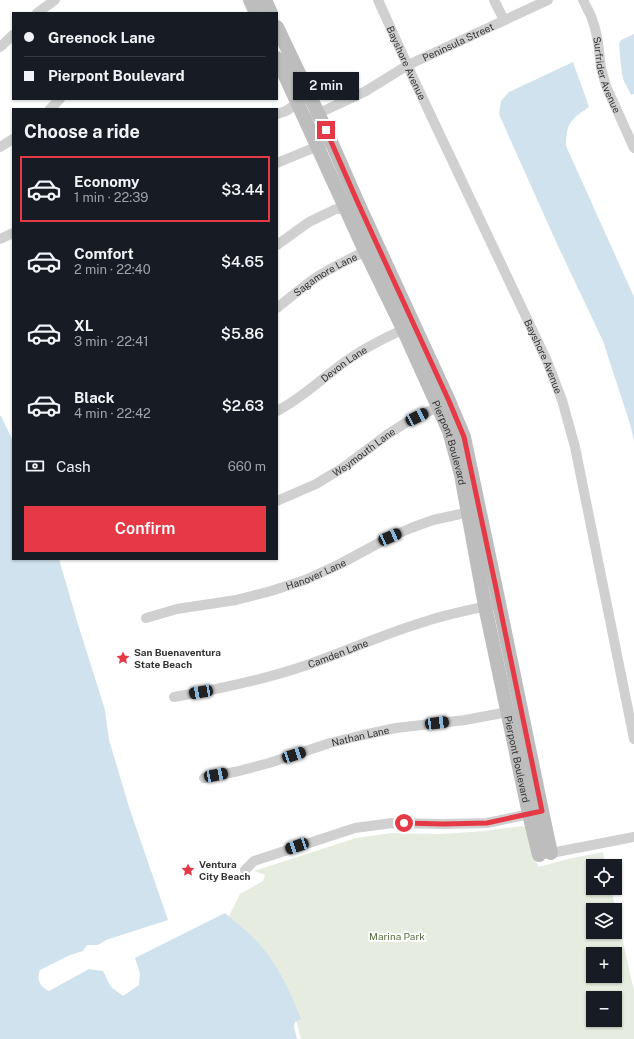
<!DOCTYPE html>
<html lang="en">
<head>
<meta charset="utf-8">
<style>
  :root { --surface:#171b24; --page:#242831; --text:#f1f3f6; --muted:#9ea1a6; --line:#363941; --accent:#e63946 }
  body { margin:0; font-family:"Public Sans",sans-serif; background:var(--page); color:var(--text); height:100vh; display:flex; flex-direction:column; font-size:15px; white-space:nowrap }
  * { box-sizing:border-box; margin:0 }
  p { font-size:13px; color:var(--muted) }
  .icon { flex:none; width:22px; height:22px; fill:none; stroke:currentColor; stroke-width:2; stroke-linecap:round; stroke-linejoin:round }
  .map { position:relative; flex:1; overflow:hidden }
  .panel { position:absolute; left:12px; top:108px; width:266px; height:452px; display:flex; flex-direction:column; background:var(--surface); border-radius:0px; box-shadow:0 1px 3px #0004 }
  .panel>* { flex:none }
  .guide { position:absolute; left:12px; top:12px; width:266px; height:88px; border-radius:0px; box-shadow:0 1px 3px #0004; display:grid; align-content:center; height:88px; padding:0 12px; background:var(--surface) }
  .controls { position:absolute; left:586px; top:859px; display:grid; gap:8px }
  .controls a { display:grid; place-items:center; width:36px; height:36px; border-radius:0px; background:var(--surface); box-shadow:0 1px 3px #0004; font-size:20px }
  .end { position:absolute; width:18px; height:18px; margin:-9px; border:5px solid #e63946; background:#fff; box-shadow:0 0 0 2px #fff }
  .from { border-radius:50% }
  .bubble { position:absolute; height:28px; border-radius:0px; background:var(--surface); box-shadow:0 1px 3px #0004; font-size:13px; font-weight:600; line-height:28px; text-align:center }
  .car { position:absolute; width:12px; height:24px; margin:-12px -6px; border-radius:5px; box-shadow:0 0 3px 1px #0007; background:linear-gradient(#222 24%,#8ab4d8 0 40%,#222 0 76%,#8ab4d8 0 86%,#222 0) }
  .guide b { display:flex; align-items:center; gap:14px; height:38px; font-size:15px }
  .guide b+b { border-top:1px solid var(--line) }
  .guide i { width:10px; height:10px; background:var(--text) }
  ul { padding:0; list-style:none }
  li { display:flex; align-items:center; gap:12px; height:66px; margin:0 8px 6px; padding:0 4px; border:2px solid transparent; border-radius:0px }
  li div { flex:1 }
  li b { display:block; font-size:15px }
  li em { font-style:normal; font-weight:600 }
  li.selected { border-color:var(--accent) }
  li>.icon { width:36px; height:36px; stroke-width:1.5 }
  h2 { padding:0 12px; font-size:18px; line-height:48px }
  .pay { display:flex; align-items:center; gap:10px; height:44px; padding:0 12px; font-size:15px }
  .pay p { margin-inline-start:auto }
  .primary-button { display:flex; gap:8px; margin-top:auto; padding:8px 12px }
  .primary-button a { flex:1; height:46px; border-radius:0px; background:var(--accent); color:#fff; font-size:16px; font-weight:600; line-height:46px; text-align:center }
  .map>svg:first-child { display:block }
</style>
</head>
<body>
<div class="map">
<svg width="634" height="1039" viewBox="0 0 634 1039">
  <rect width="100%" height="100%" fill="#fff"/>
  <path fill="#e6ecdf" fill-rule="evenodd" d="M522,826L527,828L533,857L539,867L568,859L603,852L606,866H593V888H611L634,991V1039H301L296,1020L267,965L229,916L240,894L263,881L265,875L254,871L356,838L392,833L441,834L485,831ZM593,910H615V932H593ZM593,954H615V976H593ZM593,998H615V1020H593Z"/>
  <g fill="#cfe2ee">
    <path d="M634,34V94L631,95L623,79L621,66L619,44L621,40Z"/>
    <path d="M573,62L589,107C571,119 566,123 566,146L634,297V441L630,424L603,341L558,246L514,148L499,114L501,101L509,92Z"/>
    <path d="M0,416H1L13,441V559H59L77,621L105,710L109,740L130,810L168,920L106,940L98,945H87L83,951L70,955L40,970C36,979 40,987 49,991L89,969L103,971L111,987L123,996L139,985L140,974L135,958L225,913C237,923 251,934 261,946C279,967 291,993 301,1019L295,1022L294,1027L297,1039H0Z"/>
  </g>
  <g fill="none" stroke-linecap="round" stroke-linejoin="round">
    <g stroke="#d0d0d0" stroke-width="10">
      <path id="s1" d="M378,0L415,82L547,361L562,400L575,447L634,739"/>
      <path d="M494,0L504,20"/>
      <path id="s2" d="M583,0L591,16L595,28L598,42L601,68L606,86L634,148"/>
      <path d="M37,13L55,0"/>
      <path d="M0,47L13,35"/>
      <path d="M50,109L60,99"/>
      <path d="M277,114L286,111L298,103L303,100"/>
      <path id="s3" d="M313,116L366,91L408,65L548,0"/>
      <path d="M0,147L13,139"/>
      <path d="M277,163L323,144"/>
      <path d="M0,239L13,233"/>
      <path d="M277,245L309,222L336,209H346L351,207"/>
      <path id="s4" d="M277,308C288,299 299,290 311,281C329,268 350,259 370,249"/>
      <path id="s5" d="M277,411C301,399 320,380 342,364C362,349 386,337 409,327"/>
      <path id="s6" d="M277,501L316,484L344,467L388,434L407,422L444,404"/>
      <path id="s7" d="M146,618L177,609L236,600L271,591L305,580L338,565L390,537L411,528L433,520L474,511"/>
      <path id="s8" d="M174,697C219,689 264,680 307,665C347,651 386,633 427,621C448,614 470,610 492,605"/>
      <path id="s9" d="M204,778L239,771L269,763L330,743L363,735L396,728L465,720L513,711"/>
      <path d="M546,854L634,837"/>
      <path d="M245,870L254,861L355,828L392,823L443,824L487,823L534,813"/>
    </g>
    <g stroke="#bdbdbd" stroke-width="14">
      <path d="M250,0L256,13"/>
      <path d="M265,0L271,13"/>
      <path d="M277,27L326,130L358,203L449,401L464,437L499,603L542,811L551,853"/>
      <path id="s10" d="M277,58L365,251L403,329L449,431L461,475L485,606L529,814L539,855"/>
    </g>
  </g>
  <g fill="none" stroke-linecap="round" stroke-linejoin="round">
    <path stroke="#e63946" stroke-width="5" d="M326,130L358,203L449,401L464,437L496,588L542,811L487,823L443,824L404,823"/>
  </g>
  <defs>
    <g id="sight-bare" transform="scale(1.08)"><path d="M0-6L1.8-2.2L6-1.7L2.9 1.2L3.7 5.4L0 3.3L-3.7 5.4L-2.9 1.2L-6-1.7L-1.8-2.2Z" fill="#e63946" stroke="#fff" stroke-width="2.5" paint-order="stroke"/></g>
  </defs>
  <g fill-rule="evenodd">
    <use href="#sight-bare" x="123" y="658"/>
    <use href="#sight-bare" x="188" y="870"/>
  </g>
  <g text-anchor="middle" dominant-baseline="central" stroke-width="4" stroke-linejoin="round" paint-order="stroke">
    <g font-size="10" fill="#333" stroke="#fff">
      <text stroke="none"><textPath href="#s3" startOffset="163">Peninsula Street</textPath></text>
      <text stroke="none"><textPath href="#s1" startOffset="69">Bayshore Avenue</textPath></text>
      <text stroke="none"><textPath href="#s2" startOffset="79">Surfrider Avenue</textPath></text>
      <text stroke="none"><textPath href="#s4" startOffset="59">Sagamore Lane</textPath></text>
      <text stroke="none"><textPath href="#s1" startOffset="393">Bayshore Avenue</textPath></text>
      <text stroke="none"><textPath href="#s5" startOffset="82">Devon Lane</textPath></text>
      <text stroke="none"><textPath href="#s10" startOffset="422">Pierpont Boulevard</textPath></text>
      <text stroke="none"><textPath href="#s6" startOffset="100">Weymouth Lane</textPath></text>
      <text stroke="none"><textPath href="#s7" startOffset="176">Hanover Lane</textPath></text>
      <text stroke="none"><textPath href="#s8" startOffset="170">Camden Lane</textPath></text>
      <text stroke="none"><textPath href="#s9" startOffset="162">Nathan Lane</textPath></text>
      <text stroke="none"><textPath href="#s10" startOffset="746">Pierpont Boulevard</textPath></text>
    </g>
    <g font-size="10" font-weight="bold" fill="#333" stroke="#fff" text-anchor="start">
      <text x="134" y="652">San Buenaventura<tspan x="134" dy="12">State Beach</tspan></text>
      <text x="199" y="864">Ventura<tspan x="199" dy="12">City Beach</tspan></text>
    </g>
    <g font-size="10" fill="#56703f" stroke="#fff">
      <text x="397" y="936">Marina Park</text>
    </g>
  </g>
</svg>
<div class="controls">
<a><svg class="icon" aria-label="locate" viewBox="0 0 24 24"><circle cx="12" cy="12" r="6"/><path d="M12 2v4M12 18v4M2 12h4M18 12h4"/></svg></a>
<a><svg class="icon" aria-label="layers" viewBox="0 0 24 24"><path d="M12 4l9 5-9 5-9-5zM3 14l9 5 9-5"/></svg></a>
<a>+</a>
<a>−</a>
</div>
<i class="end from" style="left:404px;top:823px"></i>
<i class="end" style="left:326px;top:130px"></i>
<div class="bubble" style="left:293px;top:72px;width:66px">2 min</div>
<i class="car" style="left:417px;top:417px;rotate:63deg"></i>
<i class="car" style="left:390px;top:537px;rotate:66deg"></i>
<i class="car" style="left:201px;top:692px;rotate:260deg"></i>
<i class="car" style="left:437px;top:723px;rotate:83deg"></i>
<i class="car" style="left:294px;top:755px;rotate:72deg"></i>
<i class="car" style="left:216px;top:775px;rotate:79deg"></i>
<i class="car" style="left:297px;top:846px;rotate:251deg"></i>
<div class="guide">
<b><i class="from"></i>Greenock Lane</b>
<b><i></i>Pierpont Boulevard</b>
</div>
<section class="panel">
<h2>Choose a ride</h2>
<ul>
<li class="selected"><svg class="icon" aria-label="car" viewBox="0 0 24 24"><path d="M5 17H2v-5l4-1 3-4h7l3 4 3 1v5h-3M9 17h6M6 11h13"/><circle cx="7" cy="17" r="2"/><circle cx="17" cy="17" r="2"/></svg><div><b>Economy</b><p>1 min · 22:39</p></div><em>$3.44</em></li>
<li><svg class="icon" aria-label="car" viewBox="0 0 24 24"><path d="M5 17H2v-5l4-1 3-4h7l3 4 3 1v5h-3M9 17h6M6 11h13"/><circle cx="7" cy="17" r="2"/><circle cx="17" cy="17" r="2"/></svg><div><b>Comfort</b><p>2 min · 22:40</p></div><em>$4.65</em></li>
<li><svg class="icon" aria-label="car" viewBox="0 0 24 24"><path d="M5 17H2v-5l4-1 3-4h7l3 4 3 1v5h-3M9 17h6M6 11h13"/><circle cx="7" cy="17" r="2"/><circle cx="17" cy="17" r="2"/></svg><div><b>XL</b><p>3 min · 22:41</p></div><em>$5.86</em></li>
<li><svg class="icon" aria-label="car" viewBox="0 0 24 24"><path d="M5 17H2v-5l4-1 3-4h7l3 4 3 1v5h-3M9 17h6M6 11h13"/><circle cx="7" cy="17" r="2"/><circle cx="17" cy="17" r="2"/></svg><div><b>Black</b><p>4 min · 22:42</p></div><em>$2.63</em></li>
</ul>
<div class="pay"><svg class="icon" aria-label="cash" viewBox="0 0 24 24"><path d="M3 7h18v10H3z"/><circle cx="12" cy="12" r="2"/></svg>Cash<p>660 m</p></div>
<div class="primary-button"><a>Confirm</a></div>
</section>
</div>
</body>
</html>
